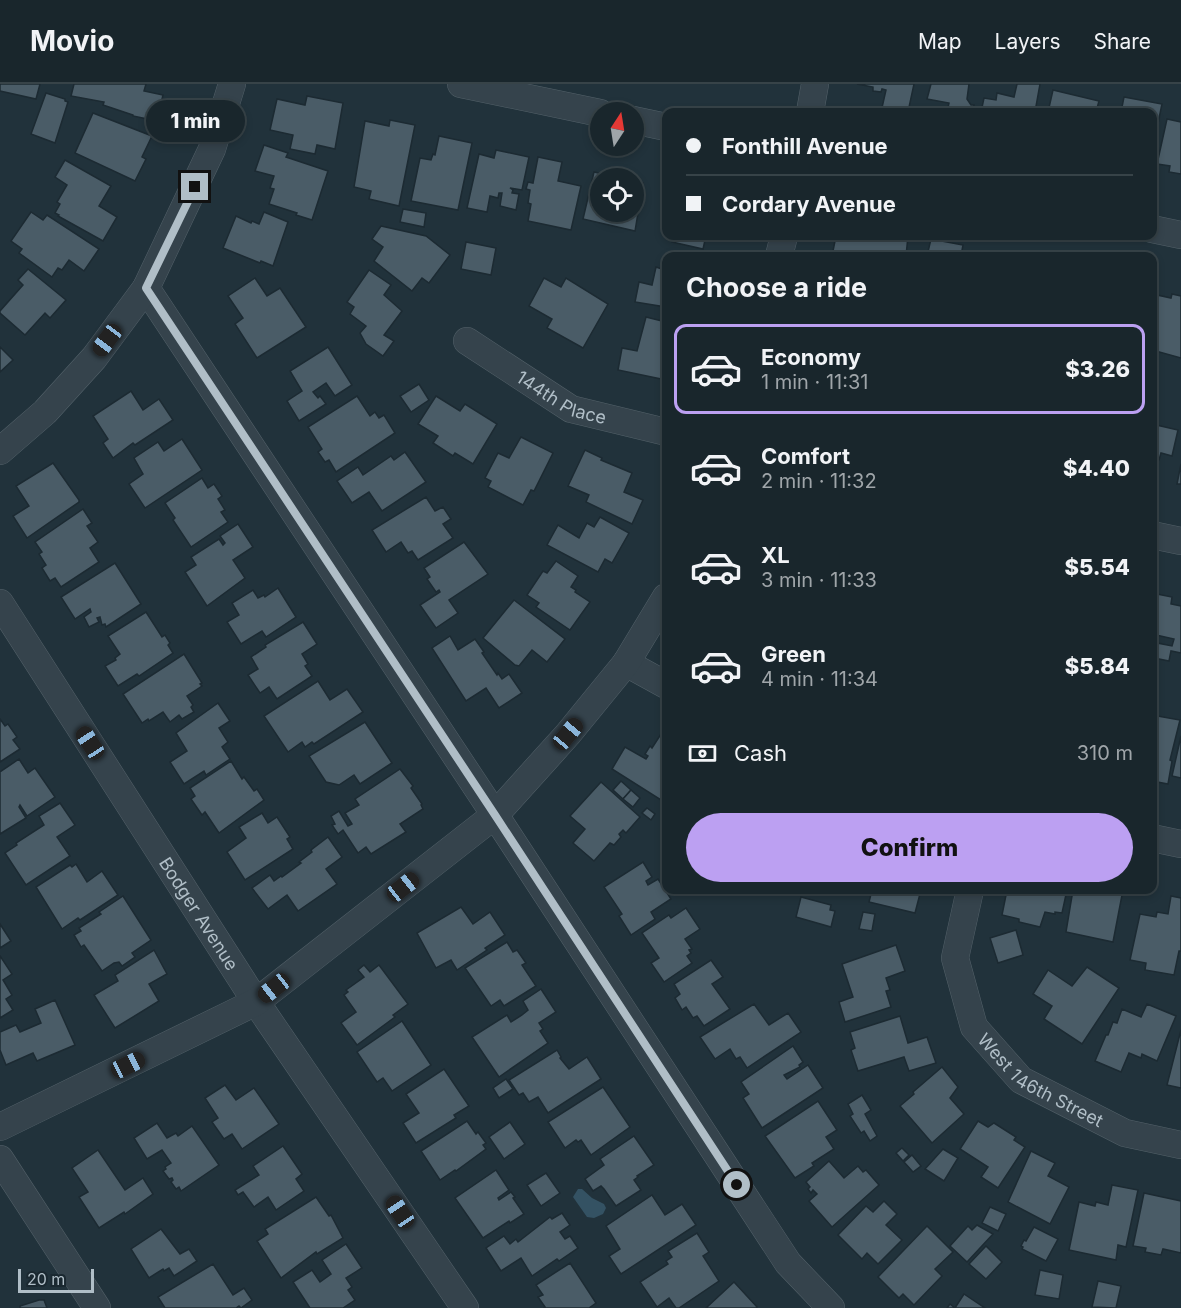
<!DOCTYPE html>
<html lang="en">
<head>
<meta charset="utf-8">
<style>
  :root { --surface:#19262c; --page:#222e34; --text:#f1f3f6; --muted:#9fa5a9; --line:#374348; --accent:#bca0f2 }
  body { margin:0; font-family:Inter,sans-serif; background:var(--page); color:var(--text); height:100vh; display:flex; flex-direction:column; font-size:22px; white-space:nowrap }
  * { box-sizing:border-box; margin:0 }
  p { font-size:20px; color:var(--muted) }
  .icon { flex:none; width:33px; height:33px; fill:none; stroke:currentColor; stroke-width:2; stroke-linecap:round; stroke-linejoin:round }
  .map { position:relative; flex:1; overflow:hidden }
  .side { position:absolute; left:662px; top:168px; width:495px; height:642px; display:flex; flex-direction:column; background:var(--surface); border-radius:12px; box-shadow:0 3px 9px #0003,0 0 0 2px var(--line) }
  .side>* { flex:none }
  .guide { position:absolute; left:662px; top:24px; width:495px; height:132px; border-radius:12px; box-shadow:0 3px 9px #0003,0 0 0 2px var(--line); display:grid; align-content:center; height:132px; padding:0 24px; background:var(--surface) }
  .needle { width:39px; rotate:12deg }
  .tools { position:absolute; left:590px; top:18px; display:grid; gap:12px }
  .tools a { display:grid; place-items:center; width:54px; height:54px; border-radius:50%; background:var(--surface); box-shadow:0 3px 9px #0003,0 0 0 2px var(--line); font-size:30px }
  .scale { position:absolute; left:18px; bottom:15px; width:76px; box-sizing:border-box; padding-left:6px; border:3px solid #b0bec7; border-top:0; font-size:16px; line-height:21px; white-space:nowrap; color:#b0bec7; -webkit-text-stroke:4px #1a2830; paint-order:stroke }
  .end { position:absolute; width:27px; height:27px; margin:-14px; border:8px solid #b0bec7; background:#111; box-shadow:0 0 0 3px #111 }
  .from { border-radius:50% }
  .bubble { position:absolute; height:42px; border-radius:21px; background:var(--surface); box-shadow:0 3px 9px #0003,0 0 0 2px var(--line); font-size:20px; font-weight:800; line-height:42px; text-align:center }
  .car { position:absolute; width:18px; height:36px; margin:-18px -9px; border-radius:8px; box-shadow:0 0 4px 2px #0007; background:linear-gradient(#222 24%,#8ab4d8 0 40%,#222 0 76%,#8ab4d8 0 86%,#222 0) }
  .guide b { display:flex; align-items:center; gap:21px; height:57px; font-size:22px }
  .guide b+b { border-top:2px solid var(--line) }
  .guide i { width:15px; height:15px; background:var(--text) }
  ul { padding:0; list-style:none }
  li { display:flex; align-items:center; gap:18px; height:90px; margin:0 12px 9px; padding:0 12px; border:3px solid transparent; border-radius:12px }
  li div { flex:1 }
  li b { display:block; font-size:22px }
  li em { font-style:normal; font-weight:800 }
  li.active { border-color:var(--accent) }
  li>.icon { width:54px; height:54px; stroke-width:1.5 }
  h2 { padding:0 24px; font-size:27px; line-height:72px }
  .pay { display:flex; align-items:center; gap:15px; height:66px; padding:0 24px; font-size:22px }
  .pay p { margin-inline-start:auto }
  .button { display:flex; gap:12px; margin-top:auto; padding:12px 24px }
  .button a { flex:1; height:69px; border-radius:36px; background:var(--accent); color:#111; font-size:24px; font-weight:800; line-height:69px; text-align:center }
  header { display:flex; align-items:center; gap:36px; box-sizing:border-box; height:84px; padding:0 30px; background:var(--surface); border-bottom:2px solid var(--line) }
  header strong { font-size:28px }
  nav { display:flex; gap:33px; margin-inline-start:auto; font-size:21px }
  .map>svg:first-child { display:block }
</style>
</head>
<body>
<header>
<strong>Movio</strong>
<nav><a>Map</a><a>Layers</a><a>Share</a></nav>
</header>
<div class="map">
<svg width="1181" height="1224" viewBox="0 0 1181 1224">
  <rect width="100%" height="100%" fill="#21323b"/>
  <path fill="#345263" d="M578,1105H582L592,1114L604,1120L606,1124L603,1130L594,1134L587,1133L573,1113Z"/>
  <g fill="#4a5c67" stroke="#1c2a32" stroke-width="1.5">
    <path d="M0,0H40L36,15L0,7Z"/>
    <path d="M74,0H146L144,7L163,11L157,37L133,32V31L103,21L104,18L71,12Z"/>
    <path d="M857,0H914L908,28H881L886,6L882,5L881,8L873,7V3Z"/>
    <path d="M931,0H969L967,15L971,21H974L973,28H947L949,19L927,15Z"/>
    <path d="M1017,0H1040L1035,28H981L984,14L996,16L997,9L1014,13Z"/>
    <path d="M1053,6L1099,17L1096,28H1048Z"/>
    <path d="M46,9L65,15V17L68,18L55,59L31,50Z"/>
    <path d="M307,12L343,19L335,65L317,61L315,70L290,65L293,51L270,46L277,15L305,21Z"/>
    <path d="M1124,13L1162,20L1152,68V28H1121Z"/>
    <path d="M93,29L152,52L142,73L146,75L135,97L75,69Z"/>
    <path d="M1167,35L1181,38V90L1169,88L1170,82L1157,80Z"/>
    <path d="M390,36L415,41L399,122L369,115L371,107L354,103L365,37L389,42Z"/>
    <path d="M439,52L472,59L458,126L411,117L420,74L431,76L433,70L435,71Z"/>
    <path d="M264,61L288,69L286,73L328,87L312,136L296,131L297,129L269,120L274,105L270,104L274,92L255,87Z"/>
    <path d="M496,66L529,73L522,106L510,104L513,106L512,109L519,110L516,126L500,122L502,109H499L498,114L490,112L487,128L467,124L479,70L494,74Z"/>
    <path d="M538,73L562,78L558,97L581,102L571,146L528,137L531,120L528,119L530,106L526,105L528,98L533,99Z"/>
    <path d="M65,76L111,102L99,122L117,133L103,157L58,132L59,131L55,129L60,120L57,118L67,101L55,93Z"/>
    <path d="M607,87L620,89L619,94H622H600V128H633V97L643,99L635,147L583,135L594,88L607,91Z"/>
    <path d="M403,125L426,129L424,143L400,138Z"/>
    <path d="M31,128L43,136L47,131L99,165L84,187L69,176L62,186L58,184L52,193L19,169L22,165L11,157Z"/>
    <path d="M264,128L288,138L273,182L261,177L260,179L223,164L236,132L251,139L252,137L259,140Z"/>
    <path d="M381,142L426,152L450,171L429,199L422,194L412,207L374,177L383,163L372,155Z"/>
    <path d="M673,152H706L703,165L672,158Z"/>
    <path d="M836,152H908L906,172H832Z"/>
    <path d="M931,155L963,161L961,172H927Z"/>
    <path d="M466,158L496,164L491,191L461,185Z"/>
    <path d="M663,182L666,183V223L635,218L639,198L652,201L656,183L662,185Z"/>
    <path d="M28,185L66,216L50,234L45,229L25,251L0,229V227L23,201L18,196Z"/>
    <path d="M369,186L391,201L384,211L402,227L384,251L394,257L383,272L366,260L360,249L366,242L350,230L354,223L347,218Z"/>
    <path d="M255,194L267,212L280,204L306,243L257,274L235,240L243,234L228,212Z"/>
    <path d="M544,194L561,203L566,194L608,220L583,264L547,244L552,235L529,222Z"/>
    <path d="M1172,210L1181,212V274L1152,266V237L1157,211L1171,214Z"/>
    <path d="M646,233L666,238V296L618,286L622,264L637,267Z"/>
    <path d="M0,263L13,276L0,288Z"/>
    <path d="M328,263L352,301L335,312L326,299L313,308L318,314L320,312L326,320L299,337L287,317L302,307L290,287Z"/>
    <path d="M419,300L429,316L411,328L400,312Z"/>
    <path d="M131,307L143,326L159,315L173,336L135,361L133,359L113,374L103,359L108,355L93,332Z"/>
    <path d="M357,312L370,332L375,328L379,334L384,331L395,349L336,388L329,376L325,378L318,368L322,365L308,343Z"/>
    <path d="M436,312L460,327L465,320L497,340L473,380L455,369L453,372L433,359L438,352L418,340Z"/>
    <path d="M1152,340L1178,346L1172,372L1161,369L1159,376H1156L1153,392Z"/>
    <path d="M521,353L553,369L534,407L531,406L523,421L488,403L491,397L485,394L498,369L509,374Z"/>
    <path d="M182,355L202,386L145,424L129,400L143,390L134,374L158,358L164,367Z"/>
    <path d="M585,366L602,374L601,376L632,389L624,408L643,416L632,440L586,418L589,411L568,402Z"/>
    <path d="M405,368L426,398L382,427L369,408L352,419L337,397L358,383L363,391L391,372L394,376Z"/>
    <path d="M53,379L79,416V418L27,454L13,432L29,422L16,402Z"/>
    <path d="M1181,380V400H1177Z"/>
    <path d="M202,394L208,404L214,400L222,412L218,415L225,426L221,428L228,438L191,463L173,436L175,434L165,419Z"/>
    <path d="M426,413L435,427L443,423L451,435L443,440L453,454L418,476L412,467L408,469L401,458L386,468L372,446Z"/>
    <path d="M83,425L92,439L87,442L98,458L90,464L99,478L61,503L55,494L50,497L42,484L46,481L39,470L42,468L35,458Z"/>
    <path d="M600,433L629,449L612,479L605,475L598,488L547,461L558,441L579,454L587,439L594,443Z"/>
    <path d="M238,440L253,463L233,476L245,494L207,522L185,488L196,481L191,473L219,455L223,461L225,459L220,452Z"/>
    <path d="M464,458L488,490L449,516L458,529L436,544L420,521L440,508L439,506L436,508L427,495L430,493L424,484Z"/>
    <path d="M556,477L578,492L571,503L576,506L575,508L590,518L570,546L536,523L539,519L527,511L543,487L547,489Z"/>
    <path d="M115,479L141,520L106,543L105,540L102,541L100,533L97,534L99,538L89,543L84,533L91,528L90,525L75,535L61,513Z"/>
    <path d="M278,504L296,533L266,553L262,547L241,560L227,538L239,531L232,519L253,506L258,514L264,511L265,513Z"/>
    <path d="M1152,509L1172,513L1171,520L1181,522V569L1171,567L1169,577L1154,574L1157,559L1172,562L1174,555L1156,551L1157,543L1152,542Z"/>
    <path d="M514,516L565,555L547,578L532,566L519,582L515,581L483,554Z"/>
    <path d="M146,528L162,553L165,551L170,559L168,561L173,569L139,592L137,590L118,602L105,582L116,576L115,574L120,570L108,552Z"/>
    <path d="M303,538L317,560L302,570L308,580L305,582L312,592L277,615L269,603L260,609L248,591L258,585L251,573L266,563L265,561Z"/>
    <path d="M450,552L458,566L475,555L484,568L482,569L497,591L498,589L502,595L509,590L522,609L499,624L486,604L466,617L432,564Z"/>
    <path d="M184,570L202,599L200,600L202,602L187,612L193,621L191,623L194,628L182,635L179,631L170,638L163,628L149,637L148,635L142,639L123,610Z"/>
    <path d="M318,597L330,616L347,605L363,628L314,660L312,658L305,663L302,658L288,668L264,632Z"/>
    <path d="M218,619L230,637L219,644L228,658L222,663L230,675L206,691L204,687L184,700L170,678L187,667L176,649Z"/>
    <path d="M1152,631L1180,636L1170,676L1172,677L1168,700L1152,697Z"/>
    <path d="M0,635L5,642L8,640L17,653L13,656L20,665L0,678Z"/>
    <path d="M365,638L392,679L360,700L354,691L339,701L326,698L309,672Z"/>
    <path d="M661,650L666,653V707L661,716L612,685L625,663L646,675L648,672L645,670L650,662L652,664Z"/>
    <path d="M1181,652V694L1172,692Z"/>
    <path d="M19,675L28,689L35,684L55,713L27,732L20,721L19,723L26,734L0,750V688Z"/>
    <path d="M231,677L242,695L244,693L254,707L257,705L264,716L219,749L205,728L202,731L191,715L195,712L190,704Z"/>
    <path d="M400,685L413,702L411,704L422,720L421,721L423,725L400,740L406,748L371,770L366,763L358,769L343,746L338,750L332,741L335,740L331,732L339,727L348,742L352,740L345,729L359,721L355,715Z"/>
    <path d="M621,697L631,706L623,715L613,706Z"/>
    <path d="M601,698L640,733L626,749L623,746L619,750L621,753L614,761L610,759L594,777L573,759L585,745L570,732Z"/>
    <path d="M631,706L640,714L633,723L623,715Z"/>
    <path d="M60,719L75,741L57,753L70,772L26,801L5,769L17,761L16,759L44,741L39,732Z"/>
    <path d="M647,724L655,730L651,736L642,729Z"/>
    <path d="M262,729L268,739L277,733L290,753L287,755L293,765L245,796L227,768L246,754L239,743Z"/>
    <path d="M328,753L342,773L326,785L337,800L298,827L287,811L268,825L252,804L270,791L274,797L281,792L282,793L301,779L299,778L312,768L311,766Z"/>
    <path d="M643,778L652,793L646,797L648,801L658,795L671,815L651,828L655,835L631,851L619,832L622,830L604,803Z"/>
    <path d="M76,780L87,798L102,787L118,811L80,836L78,834L62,845L36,803L70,781L72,783Z"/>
    <path d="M872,806H921L915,829L869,818Z"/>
    <path d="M1007,806H1067L1062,829L1055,828V830L1045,828L1040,843L1019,838V835L1002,831Z"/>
    <path d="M1073,806H1123L1113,858L1066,848Z"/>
    <path d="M123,812L151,856L132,869L135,873L122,882L119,878L114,879L102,887L84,861L81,863L74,851L81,847L79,844L101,830L99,828Z"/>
    <path d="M1171,812L1181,814V867H1179L1174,891L1145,886L1146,879L1130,876L1140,830L1156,833L1157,828L1168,830Z"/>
    <path d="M801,813L831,821L830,826L835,827L831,843L796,833Z"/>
    <path d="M461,823L473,840L490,828L505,851L485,864L487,866L457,886L451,876L436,884L417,849Z"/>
    <path d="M686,824L700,845L685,855L692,865L689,866L691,869L687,872L692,879L664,898L651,879L659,874L642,849L669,831L671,834Z"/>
    <path d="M863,828L875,830L872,847L859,845Z"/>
    <path d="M0,840L11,857L0,864Z"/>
    <path d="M1016,846L1023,871L998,879L990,854Z"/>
    <path d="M507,858L513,868L517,866L526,879L522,881L536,902L504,922L500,916L491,922L465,884Z"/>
    <path d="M896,861L905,887L886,894L890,906L886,907L891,923L845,938L839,918L853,913L842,880Z"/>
    <path d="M154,866L167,890L149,900L159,917L115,944L94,911L118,897L115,891Z"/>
    <path d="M0,872L12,890L3,896L12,911L6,915L13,926L0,934Z"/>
    <path d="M711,876L723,893L712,900L730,925L704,942L697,932L693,934L686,923L682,926L675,914L680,910L674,900Z"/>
    <path d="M364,881L370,888L379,881L408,920L393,931L395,933L357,961L341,939L356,928L344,911L348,908L346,906L364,893L358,886Z"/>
    <path d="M1087,883L1119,904L1082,960L1044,935L1052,922L1033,910L1048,886L1072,902Z"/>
    <path d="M541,905L556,928L539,939L543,945L540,947L548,959L499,993L472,953L507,931L511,938L522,931L528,926L523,917Z"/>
    <path d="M55,916L75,961L37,977L33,969L6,981L0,966V948L16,941L20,948L41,939L35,925Z"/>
    <path d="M754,920L769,941L788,929L801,948L747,984L740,973L736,975L730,965L715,975L700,953Z"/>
    <path d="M1147,920L1176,932L1157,977L1142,970L1141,974L1129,969L1121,988L1095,977L1106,951H1108L1113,938L1117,939L1122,925L1141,933Z"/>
    <path d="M900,932L908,959L927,953L936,979L909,987L904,973L858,987L851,966L855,964L850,948Z"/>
    <path d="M402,937L431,981L392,1007L383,994L377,998L357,968Z"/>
    <path d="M1181,946V1004L1167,1001Z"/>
    <path d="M793,962L803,978L799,981L800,983L784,991L787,995L808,981L823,1004L762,1044L743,1014L749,1010L741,998Z"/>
    <path d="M557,966L561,973L560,974L569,985L587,973L601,995L548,1029L538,1013L529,1018L523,1009L519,1011L509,996Z"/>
    <path d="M942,983L958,1003L950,1014L964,1030L932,1059L900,1022L914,1010L913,1008Z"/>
    <path d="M444,985L469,1022L454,1031L456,1034L416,1059L403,1039L419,1029L406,1010Z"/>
    <path d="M506,995L513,1005L499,1014L493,1004Z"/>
    <path d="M225,1001L236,1016L254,1004L279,1040L242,1065L232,1050L224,1055L212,1038L218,1034L205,1014Z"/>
    <path d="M603,1003L630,1043L591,1071L581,1056L578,1058L576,1056L565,1064L548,1038Z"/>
    <path d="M862,1011L871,1026L865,1030L877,1052L870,1057L864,1047L861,1049L850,1032L853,1030L848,1020Z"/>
    <path d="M818,1017L837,1046L826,1053L834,1065L812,1079L814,1082L795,1094L765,1052Z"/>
    <path d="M467,1037L476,1050L478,1048L486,1059L483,1061L486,1065L456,1087L455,1086L440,1096L421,1067Z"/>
    <path d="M978,1037L988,1043L994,1039L1016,1053L1014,1056L1025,1063L998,1104L981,1093L988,1083L960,1065Z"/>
    <path d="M510,1038L525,1060L504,1075L489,1053Z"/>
    <path d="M157,1039L167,1054L176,1049L178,1052L192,1042L219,1081L181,1107L179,1103L176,1105L171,1098L173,1096L172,1094L169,1095L163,1087L166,1085L165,1083L171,1079L162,1066L147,1075L134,1054Z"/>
    <path d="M634,1052L654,1081L637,1092L638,1093L634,1096L641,1106L616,1122L604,1105L601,1102L593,1107L585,1095L604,1081L600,1075Z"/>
    <path d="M283,1062L302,1090L296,1095L304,1107L276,1126L268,1113L254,1123L243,1108L238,1111L235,1106L259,1091L253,1082Z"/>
    <path d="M902,1064L909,1071L903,1077L896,1069Z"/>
    <path d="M943,1065L958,1074L944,1097L925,1085Z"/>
    <path d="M98,1066L125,1106L143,1094L153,1110L125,1130L124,1128L99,1144L79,1113L88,1108L72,1084Z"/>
    <path d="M1031,1067L1055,1079L1048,1092L1069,1103L1050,1140L1008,1118Z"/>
    <path d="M912,1071L921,1082L913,1088L904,1078Z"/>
    <path d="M829,1077L844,1094L858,1082L863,1088L866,1086L879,1101L832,1143L809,1117L817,1110L813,1106L811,1109L808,1105L810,1103L806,1098Z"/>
    <path d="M496,1086L509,1106L498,1114L499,1116L511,1108L515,1113L513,1114L524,1130L510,1139L509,1137L483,1154L455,1114Z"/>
    <path d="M546,1089L560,1109L541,1122L527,1101Z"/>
    <path d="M1112,1101L1138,1106L1126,1163L1118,1161L1116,1176L1069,1166L1079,1118L1095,1122L1096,1118L1108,1121Z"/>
    <path d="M1144,1109L1181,1117V1169L1163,1165L1161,1171L1145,1168L1146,1164L1133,1162Z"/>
    <path d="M652,1111L665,1131L682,1120L696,1141L621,1190L609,1172L620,1165L606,1142Z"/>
    <path d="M316,1113L329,1132L331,1131L343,1154L317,1170L316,1168L281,1194L257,1157L268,1150L265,1145Z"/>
    <path d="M884,1117L897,1130L886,1141L902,1156L878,1180L867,1169L862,1175L838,1151L866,1122L873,1128Z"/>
    <path d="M990,1123L1006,1130L998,1147L982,1139Z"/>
    <path d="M562,1129L570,1141L560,1148L565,1155L570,1152L578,1164L559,1177L557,1175L532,1192L521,1174L501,1187L486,1164L504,1152L510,1160L516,1155L518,1158L550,1133L552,1135Z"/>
    <path d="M977,1141L993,1150L967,1178L950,1162L968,1142L972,1146Z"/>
    <path d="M927,1142L953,1168L935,1185L942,1192L914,1221L903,1210L899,1214L878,1193Z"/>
    <path d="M1034,1143L1058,1155L1046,1177L1022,1165L1023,1163L1021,1162L1024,1156L1026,1157Z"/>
    <path d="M161,1145L180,1170L189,1165L197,1177L174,1192L169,1184L164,1187L163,1185L149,1194L131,1165Z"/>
    <path d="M697,1149L709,1168L703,1172L719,1197L679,1224H676L669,1214L657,1223L640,1198L668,1180L666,1177L672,1173L668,1167Z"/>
    <path d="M346,1160L362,1184L346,1194L352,1203L348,1206L355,1216L343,1224H310L293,1198L312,1186L320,1198L331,1190L322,1176Z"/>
    <path d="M986,1162L1002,1178L986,1195L969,1180Z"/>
    <path d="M570,1179L596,1219L589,1224H544L545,1223L538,1213L543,1211L536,1201Z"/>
    <path d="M213,1180L233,1211L244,1204L252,1216L241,1224L239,1222L236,1224H165L158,1213Z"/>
    <path d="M1040,1186L1063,1191L1059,1215L1035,1211Z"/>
    <path d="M1098,1197L1121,1202L1116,1224L1092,1223Z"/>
    <path d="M734,1198L757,1223L756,1224H706Z"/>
    <path d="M964,1210L985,1224H947L950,1220L955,1224Z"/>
    <path d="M39,1216H44L47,1224H20V1222Z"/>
  </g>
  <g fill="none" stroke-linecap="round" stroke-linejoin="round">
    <g stroke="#536169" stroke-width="28">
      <g id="minor">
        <path d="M461,0L600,29"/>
        <path d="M810,28L815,0"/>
        <path d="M633,36L666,43"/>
        <path d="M1152,145L1181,151"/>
        <path d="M779,172L784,152"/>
        <path d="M146,204L495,731L788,1179L831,1224"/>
        <path id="s1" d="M467,257L571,325L666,348"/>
        <path d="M0,367L45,328L94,274L146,204L212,65L232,0"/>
        <path d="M1152,451L1181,457"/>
        <path id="s2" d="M0,519L256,918L465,1224"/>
        <path d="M626,579L666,601"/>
        <path d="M1152,754L1181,760"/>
        <path id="s3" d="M970,806L955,874L974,943L1021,996L1125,1049L1181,1061"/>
        <path d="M0,1043L256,918L495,731L568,650L626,579L666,513"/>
        <path d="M0,1075L97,1224"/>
      </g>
    </g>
    <use href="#minor" stroke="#35434c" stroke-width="27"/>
  </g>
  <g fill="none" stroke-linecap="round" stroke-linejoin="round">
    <path stroke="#b0bec7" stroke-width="8" d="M195,103L146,204L495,731L737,1101"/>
  </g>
  <g text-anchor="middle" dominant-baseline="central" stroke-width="4.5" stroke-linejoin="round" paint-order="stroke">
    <g font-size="18" fill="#b0bec7" stroke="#1a2830">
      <text stroke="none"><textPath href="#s1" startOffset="111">144th Place</textPath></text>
      <text stroke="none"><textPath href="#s2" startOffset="369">Bodger Avenue</textPath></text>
      <text stroke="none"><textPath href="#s3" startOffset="228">West 146th Street</textPath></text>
    </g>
  </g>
</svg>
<div class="tools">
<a><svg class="needle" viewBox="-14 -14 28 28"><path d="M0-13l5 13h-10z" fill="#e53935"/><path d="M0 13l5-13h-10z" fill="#9fa5a9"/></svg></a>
<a><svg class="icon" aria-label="locate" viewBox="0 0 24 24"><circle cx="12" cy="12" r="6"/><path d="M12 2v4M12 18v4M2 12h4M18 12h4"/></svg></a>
</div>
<div class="scale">20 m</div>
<i class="end from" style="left:737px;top:1101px"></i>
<i class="end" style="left:195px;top:103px"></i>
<div class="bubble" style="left:146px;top:16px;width:99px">1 min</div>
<i class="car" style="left:107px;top:256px;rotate:217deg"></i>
<i class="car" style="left:568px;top:650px;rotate:40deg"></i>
<i class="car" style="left:90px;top:659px;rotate:327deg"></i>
<i class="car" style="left:403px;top:803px;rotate:52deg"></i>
<i class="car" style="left:274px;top:904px;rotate:232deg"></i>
<i class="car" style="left:128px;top:981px;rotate:64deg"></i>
<i class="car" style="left:400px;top:1128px;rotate:326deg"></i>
<div class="guide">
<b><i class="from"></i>Fonthill Avenue</b>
<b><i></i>Cordary Avenue</b>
</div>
<section class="side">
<h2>Choose a ride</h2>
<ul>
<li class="active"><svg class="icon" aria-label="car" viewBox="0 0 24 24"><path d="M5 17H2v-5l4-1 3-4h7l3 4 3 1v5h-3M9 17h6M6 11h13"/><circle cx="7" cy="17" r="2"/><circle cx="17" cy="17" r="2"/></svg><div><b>Economy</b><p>1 min · 11:31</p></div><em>$3.26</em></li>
<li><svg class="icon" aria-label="car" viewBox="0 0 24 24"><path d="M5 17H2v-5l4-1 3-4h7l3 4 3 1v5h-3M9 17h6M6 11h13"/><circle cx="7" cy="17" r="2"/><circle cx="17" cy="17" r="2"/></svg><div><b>Comfort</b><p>2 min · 11:32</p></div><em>$4.40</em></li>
<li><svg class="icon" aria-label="car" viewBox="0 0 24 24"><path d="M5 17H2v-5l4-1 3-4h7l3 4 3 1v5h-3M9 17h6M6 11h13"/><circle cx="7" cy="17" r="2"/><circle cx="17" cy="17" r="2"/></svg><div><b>XL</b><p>3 min · 11:33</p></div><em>$5.54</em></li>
<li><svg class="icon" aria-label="car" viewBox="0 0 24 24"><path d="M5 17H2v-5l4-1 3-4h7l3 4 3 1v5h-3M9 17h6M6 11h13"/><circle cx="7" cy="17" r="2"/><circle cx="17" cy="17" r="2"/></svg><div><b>Green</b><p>4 min · 11:34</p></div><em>$5.84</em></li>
</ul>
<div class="pay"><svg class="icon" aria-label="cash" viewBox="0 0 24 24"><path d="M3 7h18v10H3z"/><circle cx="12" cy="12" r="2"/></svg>Cash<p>310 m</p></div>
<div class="button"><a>Confirm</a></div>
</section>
</div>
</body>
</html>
